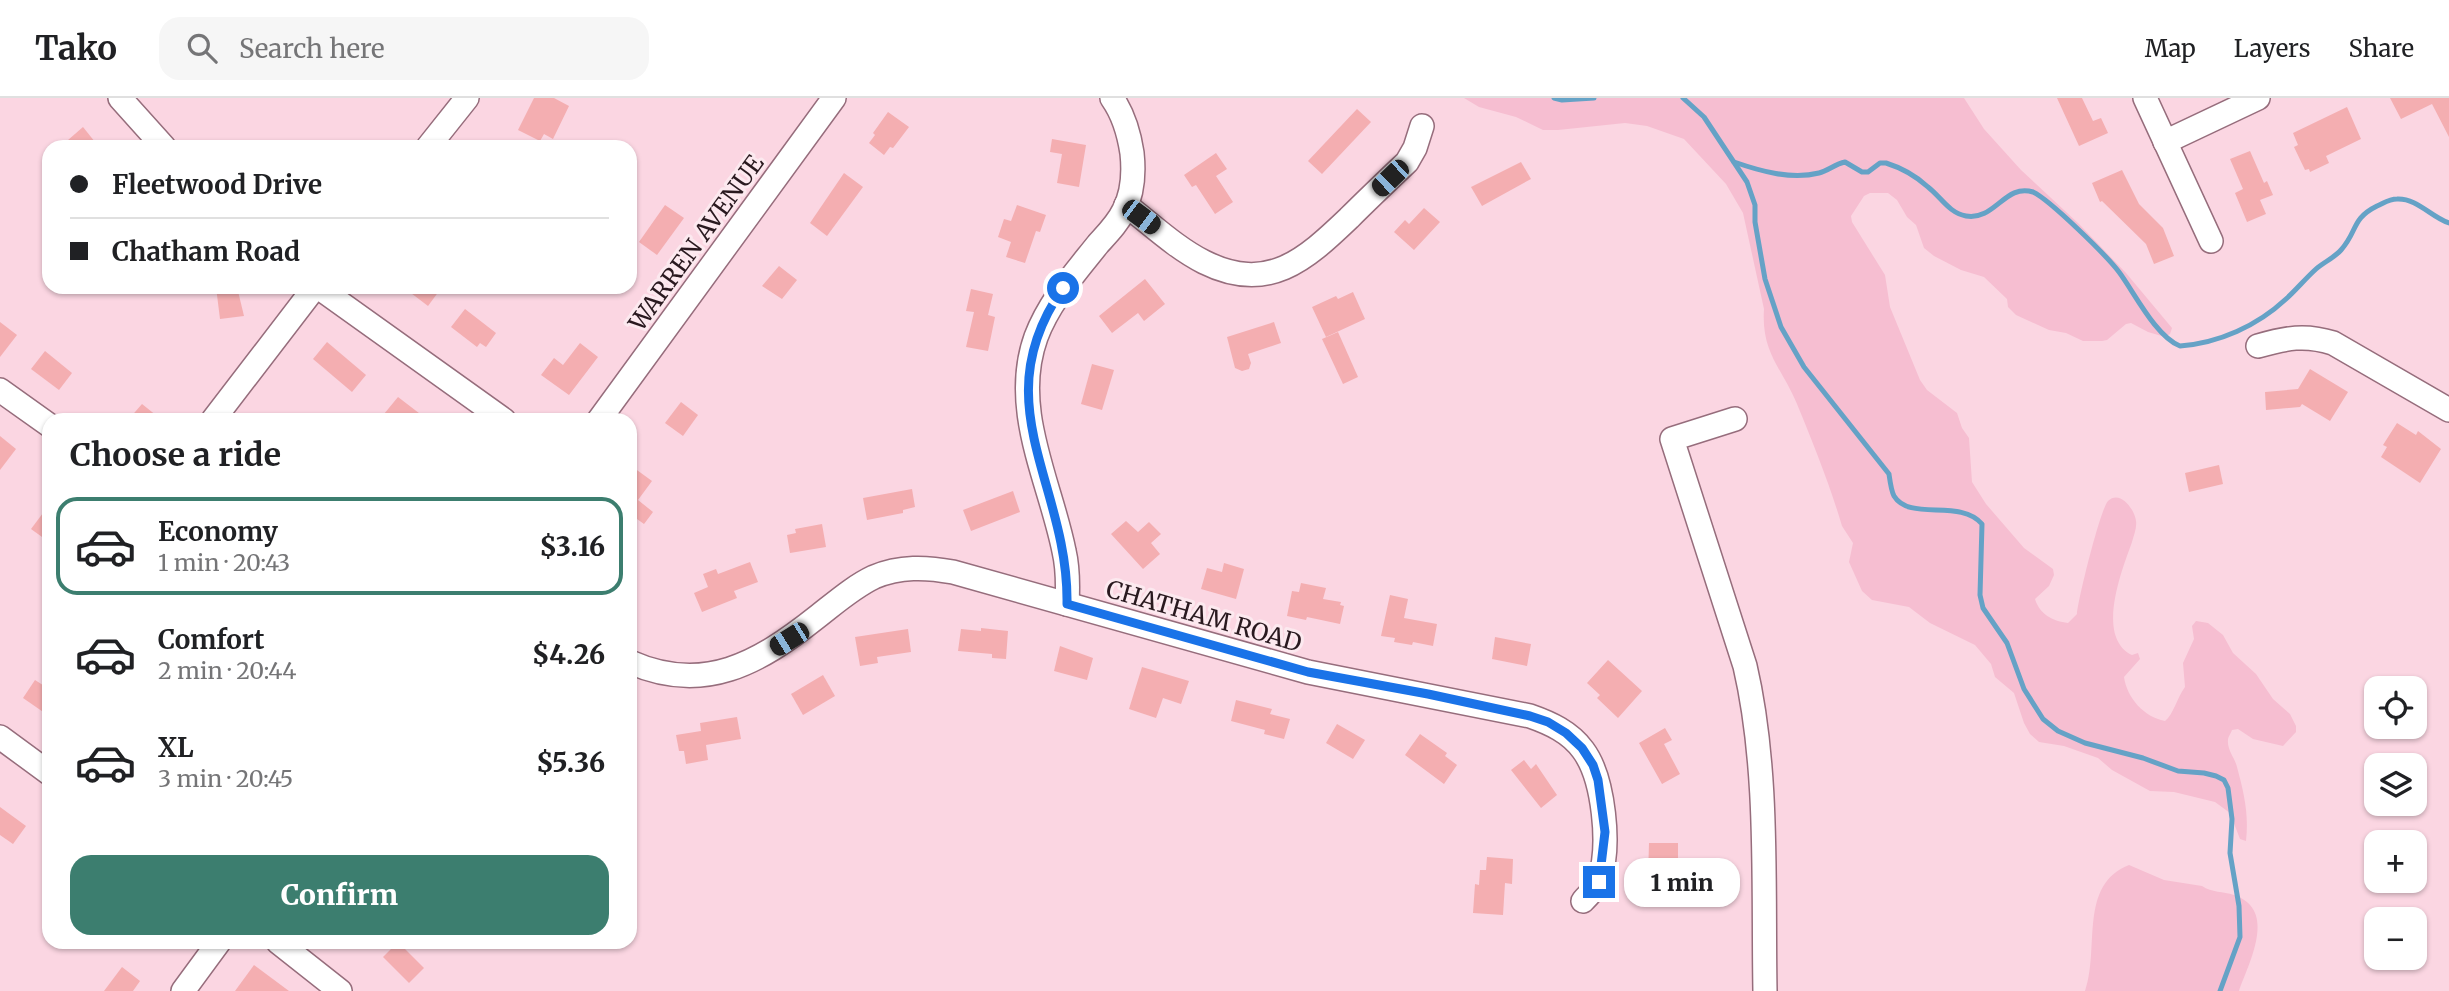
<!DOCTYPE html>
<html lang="en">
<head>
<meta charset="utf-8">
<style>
  :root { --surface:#fff; --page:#f6f6f6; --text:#202124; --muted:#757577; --line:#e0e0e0; --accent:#3c7e6f }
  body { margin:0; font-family:Merriweather,serif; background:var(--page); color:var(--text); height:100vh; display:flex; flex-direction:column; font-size:26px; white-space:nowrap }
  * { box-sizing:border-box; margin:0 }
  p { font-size:23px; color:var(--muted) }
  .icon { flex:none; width:38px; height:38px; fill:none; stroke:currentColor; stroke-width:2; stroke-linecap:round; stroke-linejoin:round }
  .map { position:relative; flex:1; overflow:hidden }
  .sheet { position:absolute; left:42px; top:315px; width:595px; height:536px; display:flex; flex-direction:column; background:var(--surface); border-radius:21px; box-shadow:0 2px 5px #0004 }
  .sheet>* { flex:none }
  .guide { position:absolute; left:42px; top:42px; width:595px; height:154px; border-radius:21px; box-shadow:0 2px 5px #0004; display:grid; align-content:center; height:154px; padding:0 28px; background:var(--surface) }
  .buttons { position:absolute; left:2364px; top:578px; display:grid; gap:14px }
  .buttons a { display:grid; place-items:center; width:63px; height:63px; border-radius:14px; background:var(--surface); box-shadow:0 2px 5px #0004; font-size:35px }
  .end { position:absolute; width:32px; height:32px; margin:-16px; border:9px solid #1a73e8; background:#fff; box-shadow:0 0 0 4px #fff }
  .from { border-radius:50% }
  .bubble { position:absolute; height:49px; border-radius:21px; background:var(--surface); box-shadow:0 2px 5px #0004; font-size:23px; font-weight:800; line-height:49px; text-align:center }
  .car { position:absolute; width:21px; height:42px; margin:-21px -10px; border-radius:9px; box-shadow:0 0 5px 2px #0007; background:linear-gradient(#222 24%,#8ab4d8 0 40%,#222 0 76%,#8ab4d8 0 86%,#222 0) }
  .guide b { display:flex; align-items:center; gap:24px; height:66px; font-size:26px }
  .guide b+b { border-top:2px solid var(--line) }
  .guide i { width:18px; height:18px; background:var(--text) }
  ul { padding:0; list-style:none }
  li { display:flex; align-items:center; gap:21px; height:98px; margin:0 14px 10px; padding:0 14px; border:4px solid transparent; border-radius:21px }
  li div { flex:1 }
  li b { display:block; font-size:26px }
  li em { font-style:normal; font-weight:800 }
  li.active { border-color:var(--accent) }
  li>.icon { width:63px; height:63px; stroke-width:1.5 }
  h2 { padding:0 28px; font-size:32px; line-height:84px }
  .cta { display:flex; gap:14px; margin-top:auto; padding:14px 28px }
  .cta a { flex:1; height:80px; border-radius:21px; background:var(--accent); color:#fff; font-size:28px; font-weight:800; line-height:80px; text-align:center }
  header { display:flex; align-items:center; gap:42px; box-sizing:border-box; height:98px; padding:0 35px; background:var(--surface); border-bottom:2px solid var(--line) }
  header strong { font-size:33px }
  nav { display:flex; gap:38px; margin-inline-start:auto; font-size:24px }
  .search { width:490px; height:63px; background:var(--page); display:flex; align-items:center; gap:18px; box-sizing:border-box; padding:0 24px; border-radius:21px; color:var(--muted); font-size:26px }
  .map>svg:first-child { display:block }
</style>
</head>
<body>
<header>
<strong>Tako</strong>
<div class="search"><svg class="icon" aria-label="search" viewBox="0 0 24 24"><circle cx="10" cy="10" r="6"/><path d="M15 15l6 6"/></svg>Search here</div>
<nav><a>Map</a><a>Layers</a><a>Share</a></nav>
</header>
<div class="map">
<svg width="2449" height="893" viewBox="0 0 2449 893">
  <rect width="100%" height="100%" fill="#fbd6e2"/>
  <g fill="#f6bed1">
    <path d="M1464,0H1964L1984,31L2021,72L2079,126L2126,175L2172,230L2170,236L2165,239L2148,234L2131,225L2126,226L2107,242L2102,243H2083L2066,235L2049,232L2016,217L2008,209L2007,201L1984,179L1961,172L1934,158L1924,150L1916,127L1907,119L1897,102L1888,95H1870L1864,98L1851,118L1852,124L1885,177L1890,209L1920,282L1927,292L1957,315L1962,330L1969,340L1972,384L1986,406L2024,450L2053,471L2054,477L2049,488L2035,501C2040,517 2053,523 2068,525L2077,516C2078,502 2100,412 2108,403C2120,391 2135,412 2136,423C2137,430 2134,437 2132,444C2122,472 2095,539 2132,557L2138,555L2140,561L2124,579C2127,600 2144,619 2165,623C2173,617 2177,600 2185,589L2183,565L2194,541L2192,528L2196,523L2208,525L2223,537L2233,555L2256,576L2273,601L2290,616L2296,628V634L2283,648L2253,641L2238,631L2232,632C2231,635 2228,639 2228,642C2227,652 2235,660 2237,669C2244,695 2249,716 2246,743L2240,741L2230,715L2215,704L2174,694L2150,693L2112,672L2098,660L2064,648L2039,644L2030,636L2024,625L2014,595L1995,579L1991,566L1975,547L1930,525L1909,509L1872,502L1862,493L1849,464L1853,445L1842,428C1830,387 1813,345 1797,306C1782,270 1761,255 1764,211L1743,115L1726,86L1684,41L1647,28L1625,25L1558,32H1543L1516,19L1479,9Z"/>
    <path d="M2129,767L2164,782L2202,788C2212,795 2223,793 2234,797C2278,812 2249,864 2239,893H2085C2100,851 2078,787 2129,767Z"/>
  </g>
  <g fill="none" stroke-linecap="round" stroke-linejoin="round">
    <g stroke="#65a2c6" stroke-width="5">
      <path d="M1554,0L1562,2L1594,0"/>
      <path d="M1683,0L1704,19L1747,84L1755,107V124L1765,181L1781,229L1804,269L1889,376C1890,383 1891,392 1894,398C1910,424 1960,400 1982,426L1980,497L1983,510L2007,545L2024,591L2043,621L2058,633L2085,645L2143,660L2178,673L2204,675L2216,678L2224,682L2228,690L2232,721L2230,755L2239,808L2240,839L2220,893"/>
      <path d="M1734,64C1760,73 1791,82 1819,75C1828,73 1835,66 1845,64L1862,74H1868L1880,65H1886C1902,70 1916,78 1928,89C1941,99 1949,115 1966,118C1995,123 2005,85 2033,94C2050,102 2107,158 2119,174C2134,194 2156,239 2180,248C2219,245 2257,228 2286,201C2296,192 2305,181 2316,171C2324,164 2334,160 2341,152C2358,133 2351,121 2377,108C2384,105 2389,101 2397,101C2417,100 2431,119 2449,125"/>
    </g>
  </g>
  <g fill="#f4aeb1">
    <path d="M534,0H554L569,8L553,41L544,36L540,43L518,32Z"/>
    <path d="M2057,0H2082L2093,23L2101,20L2108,35L2079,48Z"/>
    <path d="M2390,0H2449V39L2432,6L2401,21Z"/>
    <path d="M2347,9L2361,41L2326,58L2329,65L2310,74L2309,71L2305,72L2294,49L2298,47L2293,35Z"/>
    <path d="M1357,11L1371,24L1322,76L1308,63Z"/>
    <path d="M888,14L909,29L893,50L890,49L884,57L869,45L875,37L873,35Z"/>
    <path d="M83,29L99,49H60Z"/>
    <path d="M1052,41L1086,47L1079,89L1057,85L1062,56L1050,54Z"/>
    <path d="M2250,53L2264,85L2267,83L2273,97L2260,102L2266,116L2247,124L2235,95L2243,91L2230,61Z"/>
    <path d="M1216,55L1227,71L1216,78L1233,104L1215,116L1196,87L1192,89L1184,77Z"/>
    <path d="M1521,64L1531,81L1482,108L1471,89Z"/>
    <path d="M2122,72L2139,106L2163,130L2174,158L2154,166L2146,146L2102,103L2100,104L2092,85Z"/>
    <path d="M844,75L863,89L827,138L810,125Z"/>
    <path d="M665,107L684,120L657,157L639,144Z"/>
    <path d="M1017,107L1046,117L1040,134L1036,133L1025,165L1006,159L1011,144L998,139L1004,121L1011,123Z"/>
    <path d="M1424,110L1440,124L1414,152L1394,134L1405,122L1409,126Z"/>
    <path d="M779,168L797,182L782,201L762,188Z"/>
    <path d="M1145,181L1165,206L1144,223L1138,215L1112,235L1099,218Z"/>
    <path d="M216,189H237L244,218L220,221Z"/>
    <path d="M403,189H442L428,208Z"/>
    <path d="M971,191L993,196L988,217L995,219L988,253L966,249L974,214L966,213Z"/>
    <path d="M1353,194L1365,221L1326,239L1312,209L1336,198L1338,201Z"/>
    <path d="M465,211L496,235L486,249L480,245L477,249L451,229Z"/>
    <path d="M0,224L17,237L0,259Z"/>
    <path d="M1274,224L1281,245L1248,256L1251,265L1249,271L1242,273L1235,270L1227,239Z"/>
    <path d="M1338,234L1358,279L1343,286L1322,241Z"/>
    <path d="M327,244L366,277L352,294L313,261Z"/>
    <path d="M580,245L598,259L569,297L541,277L554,260L563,267Z"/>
    <path d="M45,253L72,275L59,292L31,271Z"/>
    <path d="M1092,266L1114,272L1102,312L1081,306Z"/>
    <path d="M2310,271L2348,294L2330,323L2302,306L2300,309L2266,312L2265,294L2298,291Z"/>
    <path d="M398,299L428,322H391L384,316Z"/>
    <path d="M681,304L698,317L683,338L665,325Z"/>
    <path d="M142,306L162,322H128Z"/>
    <path d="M2397,325L2416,337L2418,333L2441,351L2420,385L2381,359L2387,349L2383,347Z"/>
    <path d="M0,338L16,351L0,372Z"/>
    <path d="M630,367L652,383L638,402L653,414L644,426L630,416Z"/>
    <path d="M2219,367L2223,386L2189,394L2185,375Z"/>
    <path d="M912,391L915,409L903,412V415L867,422L863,400Z"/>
    <path d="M1013,393L1020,414L971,433L963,412Z"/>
    <path d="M49,407V444L31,431Z"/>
    <path d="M1126,423L1138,434L1149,424L1161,436L1151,445L1160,456L1143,471L1111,436Z"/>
    <path d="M822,426L826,449L790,455L787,437L796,435L795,431Z"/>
    <path d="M750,464L758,484L734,493L737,500L702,514L694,495L708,489L703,476L716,471L718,476Z"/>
    <path d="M1224,465L1244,471L1236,501L1201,491L1207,470L1222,474Z"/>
    <path d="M1301,485L1326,490L1323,501L1341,504L1340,507L1344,508L1340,526L1307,519L1306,522L1287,518L1292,493L1299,494Z"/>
    <path d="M1390,497L1408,501L1404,520L1437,526L1433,548L1413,544L1412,547L1394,544L1395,540L1381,538Z"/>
    <path d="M981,530L1008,533L1006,561L992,560V556L958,553L961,531L981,533Z"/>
    <path d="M908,531L911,554L877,559L878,565L860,568L855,539Z"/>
    <path d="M1495,539L1531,546L1527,568L1492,561Z"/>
    <path d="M1060,548L1093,560L1087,582L1054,573Z"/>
    <path d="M1608,562L1642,593L1618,620L1597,600L1600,597L1587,585Z"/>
    <path d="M1142,569L1189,583L1181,606L1163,600L1156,620L1129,611Z"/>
    <path d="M823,577L835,598L803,617L791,596Z"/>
    <path d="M35,582L49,591V618L23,600Z"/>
    <path d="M1236,602L1272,611L1270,616L1290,621L1284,641L1264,636L1265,632L1231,623Z"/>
    <path d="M737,619L741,641L706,647L708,662L686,666L684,653H679L676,637L701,633L700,625Z"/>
    <path d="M1337,626L1365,642L1353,661L1326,645Z"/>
    <path d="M1665,630L1672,642L1664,646L1680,676L1662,686L1639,645Z"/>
    <path d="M1420,636L1447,655L1445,658L1457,667L1444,686L1405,657Z"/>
    <path d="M1524,662L1531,671L1536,666L1557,697L1541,710L1511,672Z"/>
    <path d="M0,709L26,728L13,746L0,737Z"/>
    <path d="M1649,745H1678V767H1673V797L1652,796L1651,780H1648Z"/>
    <path d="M1487,759L1513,761L1512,786L1505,785L1503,817L1473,815L1475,786L1479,787L1480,772H1486Z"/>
    <path d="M398,844L424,870L409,885L383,859Z"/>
    <path d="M254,867L289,893H235Z"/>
    <path d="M122,869L140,883L133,893H104Z"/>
  </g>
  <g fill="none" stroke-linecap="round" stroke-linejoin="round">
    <g stroke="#966d7c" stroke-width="26">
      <g id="minor">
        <path d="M120,0L164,49"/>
        <path d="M2145,0L2211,143"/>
        <path d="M2165,44L2258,0"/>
        <path d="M428,49L467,0"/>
        <path d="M1126,107C1151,126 1176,150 1204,164C1268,196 1305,162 1349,120C1368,101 1388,82 1407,64L1415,50L1422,28"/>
        <path d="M318,189L504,322"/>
        <path d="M2258,248C2286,240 2305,236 2333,245L2449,312"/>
        <path d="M0,292L49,327"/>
        <path d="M1735,321L1672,341L1745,568C1769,671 1763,787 1765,893"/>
        <path d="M213,322L315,189"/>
        <path d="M599,322L834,0"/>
        <path d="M1067,506C1068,488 1068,470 1064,453C1050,383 1010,311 1036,239C1049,204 1075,175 1098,146C1108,135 1118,125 1124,112C1133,95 1134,74 1132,55C1129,35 1124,17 1112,0"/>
        <path d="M630,564C704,597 759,565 817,519C835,505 853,489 874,479C900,468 926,469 953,474L1308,574L1530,618C1550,625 1570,634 1583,652C1604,680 1611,749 1599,782C1597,790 1588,797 1583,803"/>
        <path d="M0,639L49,675"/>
        <path d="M278,844L340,893"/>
        <path d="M183,893L219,844"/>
      </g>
    </g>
    <use href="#minor" stroke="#fff" stroke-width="23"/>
  </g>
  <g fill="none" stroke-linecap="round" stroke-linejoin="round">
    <path stroke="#1a73e8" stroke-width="9" d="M1063,190C982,306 1069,386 1067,506L1308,574L1428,596L1530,618L1548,624L1566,635L1582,650L1593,667L1598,682L1605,734L1599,784"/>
  </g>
  <g text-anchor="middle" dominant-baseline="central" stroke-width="6" stroke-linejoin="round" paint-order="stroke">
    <g font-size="24" fill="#29191f" stroke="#fce9ef">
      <text transform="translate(696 145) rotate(-54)">WARREN AVENUE</text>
      <text transform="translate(1204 518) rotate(16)">CHATHAM ROAD</text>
    </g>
  </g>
</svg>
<div class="buttons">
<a><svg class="icon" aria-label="locate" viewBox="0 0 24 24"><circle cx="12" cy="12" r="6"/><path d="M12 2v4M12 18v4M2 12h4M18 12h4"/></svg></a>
<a><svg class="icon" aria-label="layers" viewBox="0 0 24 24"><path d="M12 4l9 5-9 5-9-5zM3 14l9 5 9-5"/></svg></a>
<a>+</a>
<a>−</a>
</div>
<i class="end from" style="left:1063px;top:190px"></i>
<i class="end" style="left:1599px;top:784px"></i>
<div class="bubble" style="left:1624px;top:760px;width:116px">1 min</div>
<i class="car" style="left:1390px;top:80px;rotate:226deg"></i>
<i class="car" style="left:1141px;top:119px;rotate:127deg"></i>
<i class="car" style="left:789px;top:541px;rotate:238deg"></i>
<div class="guide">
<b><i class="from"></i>Fleetwood Drive</b>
<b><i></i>Chatham Road</b>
</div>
<section class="sheet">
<h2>Choose a ride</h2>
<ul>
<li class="active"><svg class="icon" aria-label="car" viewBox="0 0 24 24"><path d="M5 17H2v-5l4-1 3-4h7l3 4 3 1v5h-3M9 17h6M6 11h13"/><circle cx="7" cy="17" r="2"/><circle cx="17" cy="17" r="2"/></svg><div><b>Economy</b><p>1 min · 20:43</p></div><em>$3.16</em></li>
<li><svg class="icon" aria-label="car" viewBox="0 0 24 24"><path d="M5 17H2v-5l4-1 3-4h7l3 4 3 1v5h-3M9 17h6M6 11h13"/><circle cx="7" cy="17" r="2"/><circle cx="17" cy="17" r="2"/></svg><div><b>Comfort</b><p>2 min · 20:44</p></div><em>$4.26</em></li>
<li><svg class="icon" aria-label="car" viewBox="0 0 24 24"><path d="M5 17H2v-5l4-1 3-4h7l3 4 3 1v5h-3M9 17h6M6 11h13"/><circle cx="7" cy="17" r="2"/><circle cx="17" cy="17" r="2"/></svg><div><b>XL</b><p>3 min · 20:45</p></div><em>$5.36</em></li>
</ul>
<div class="cta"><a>Confirm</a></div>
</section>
</div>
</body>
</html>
